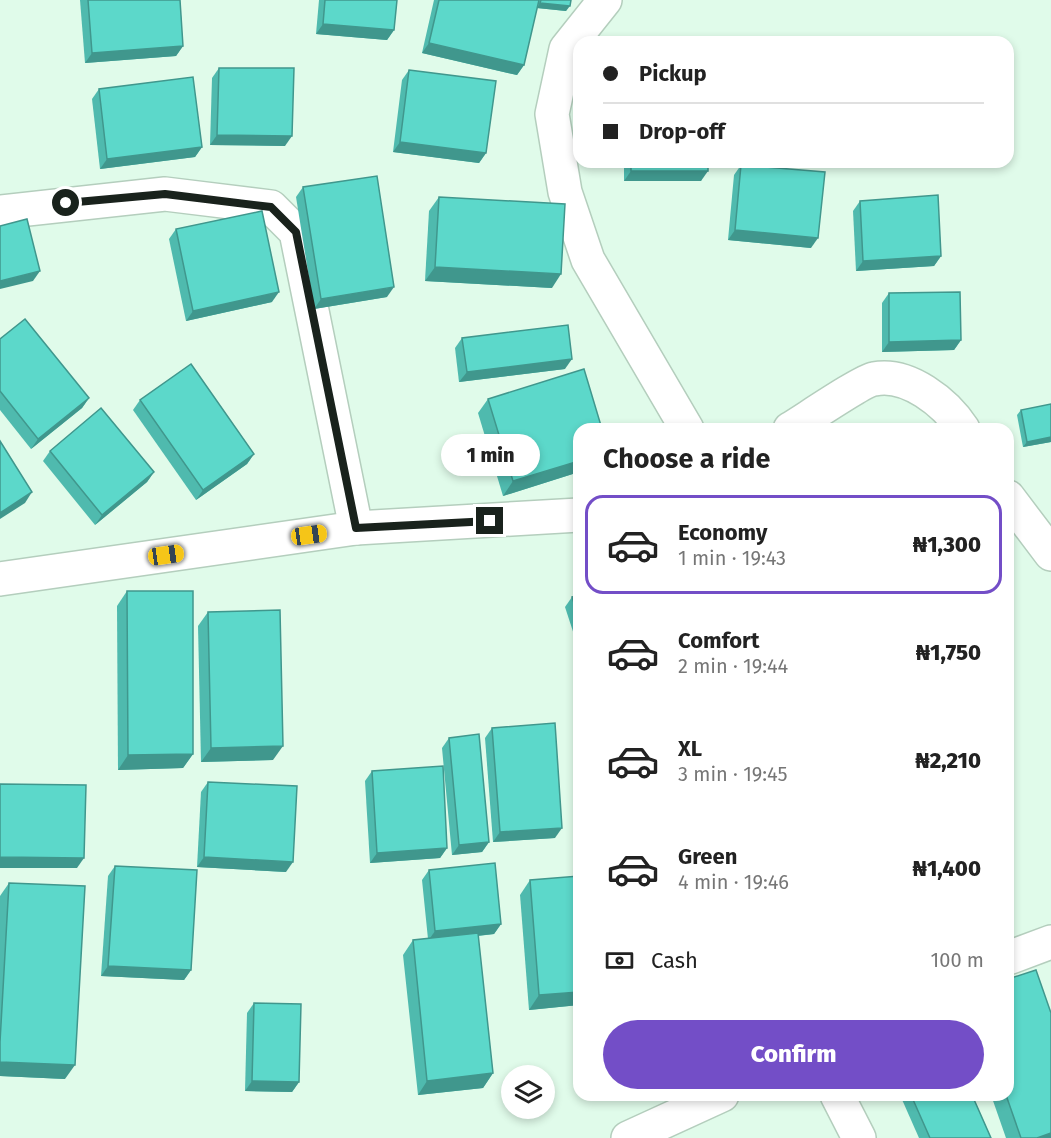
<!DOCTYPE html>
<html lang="en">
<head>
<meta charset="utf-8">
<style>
  :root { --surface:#fff; --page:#f2f2f2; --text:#222; --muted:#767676; --line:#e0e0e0; --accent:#734ec7 }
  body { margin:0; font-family:"Fira Sans",sans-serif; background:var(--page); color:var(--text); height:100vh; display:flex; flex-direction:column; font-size:22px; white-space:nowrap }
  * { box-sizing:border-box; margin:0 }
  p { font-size:20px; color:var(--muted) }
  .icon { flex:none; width:33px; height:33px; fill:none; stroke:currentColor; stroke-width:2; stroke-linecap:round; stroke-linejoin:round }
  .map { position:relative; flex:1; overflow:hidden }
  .side { position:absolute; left:573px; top:423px; width:441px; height:678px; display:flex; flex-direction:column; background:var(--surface); border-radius:18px; box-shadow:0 3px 9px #0003 }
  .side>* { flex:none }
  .hud { position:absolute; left:573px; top:36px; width:441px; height:132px; border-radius:18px; box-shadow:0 3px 9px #0003; display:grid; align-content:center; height:132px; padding:0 30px; background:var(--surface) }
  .controls { position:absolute; left:501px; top:1065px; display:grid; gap:12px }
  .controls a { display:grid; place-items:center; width:54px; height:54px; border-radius:50%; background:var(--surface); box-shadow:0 3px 9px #0003; font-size:30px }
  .end { position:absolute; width:27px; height:27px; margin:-14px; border:8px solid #19221c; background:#fff; box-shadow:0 0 0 3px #fff }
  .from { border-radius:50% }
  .bubble { position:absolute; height:42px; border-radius:21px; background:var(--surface); box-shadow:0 3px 9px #0003; font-size:20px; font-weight:800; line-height:42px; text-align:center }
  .car { position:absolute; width:18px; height:36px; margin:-18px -9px; border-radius:8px; box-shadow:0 0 4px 2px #0007; background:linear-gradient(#f5c518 24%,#345 0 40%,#f5c518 0 76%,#345 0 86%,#f5c518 0) }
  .hud b { display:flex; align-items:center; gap:21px; height:57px; font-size:22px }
  .hud b+b { border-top:2px solid var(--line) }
  .hud i { width:15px; height:15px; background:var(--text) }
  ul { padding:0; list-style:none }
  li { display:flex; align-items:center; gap:18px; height:99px; margin:0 12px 9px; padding:0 18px; border:3px solid transparent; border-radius:18px }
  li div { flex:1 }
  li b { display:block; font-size:22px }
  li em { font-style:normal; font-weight:800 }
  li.active { border-color:var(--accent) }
  li>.icon { width:54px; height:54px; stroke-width:1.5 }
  h2 { padding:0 30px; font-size:27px; line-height:72px }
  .pay { display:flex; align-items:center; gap:15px; height:66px; padding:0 30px; font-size:22px }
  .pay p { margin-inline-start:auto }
  .cta { display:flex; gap:12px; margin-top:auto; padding:12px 30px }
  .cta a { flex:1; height:69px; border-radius:36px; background:var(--accent); color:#fff; font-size:24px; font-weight:800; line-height:69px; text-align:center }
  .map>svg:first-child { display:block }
</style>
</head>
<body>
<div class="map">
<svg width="1051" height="1138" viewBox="0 0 1051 1138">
  <rect width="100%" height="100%" fill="#e0fbea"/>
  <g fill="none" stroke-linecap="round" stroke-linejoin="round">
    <g stroke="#b4cebd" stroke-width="36">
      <g id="street">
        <path d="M605,0L566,49L552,114L565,192L588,260L687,429"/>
        <path d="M0,212L165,194L271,207L296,232L356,528"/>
        <path d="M790,429C805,420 862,381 874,379C908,372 946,403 963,429"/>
        <path d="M1008,497L1051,554"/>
        <path d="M0,579L356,528L579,515"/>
        <path d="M1008,958L1051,942"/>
        <path d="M837,1095L859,1138"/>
        <path d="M628,1138L722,1095"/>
      </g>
    </g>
    <use href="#street" stroke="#fff" stroke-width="33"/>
  </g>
  <g fill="#4fbaae">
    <path d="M80,0H180L183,46L176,56L85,63Z"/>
    <path d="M319,0H397L394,30L387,40L316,34Z"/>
    <path d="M434,0H571L566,11L537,8L524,65L517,75L422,53Z"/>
    <path d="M219,68L285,146L210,145L212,78Z"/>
    <path d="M409,70L486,153L479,163L393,152L402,80Z"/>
    <path d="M99,89L202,147L195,157L100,169L92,99Z"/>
    <path d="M624,162H708L701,181H624Z"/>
    <path d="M741,165L811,248L728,240L734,175Z"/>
    <path d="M303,187L387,297L314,309L296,197Z"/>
    <path d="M439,197L552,288L425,281L429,211Z"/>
    <path d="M860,201L941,256L934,266L856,271L853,211Z"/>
    <path d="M176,229L272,302L186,321L169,239Z"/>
    <path d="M889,293L961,340L954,350L882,352V303Z"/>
    <path d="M462,338L565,369L459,382L455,348Z"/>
    <path d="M0,339L89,398L82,408L31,449L0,410Z"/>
    <path d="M488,399L579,429V472L503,496L478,413Z"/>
    <path d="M140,400L254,454L247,464L196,500L133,410Z"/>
    <path d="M1021,410L1051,442L1023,447L1017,415Z"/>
    <path d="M50,451L154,472L147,482L95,525L43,461Z"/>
    <path d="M127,591L193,754L183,768L118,770L117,606Z"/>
    <path d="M579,595V650L565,607L572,597Z"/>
    <path d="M208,612L273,760L201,762L198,626Z"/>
    <path d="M492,728L555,838L493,842L485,738Z"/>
    <path d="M449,738L489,842L482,852L452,855L442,748Z"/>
    <path d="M372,771L447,848L440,858L370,863L365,781Z"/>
    <path d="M208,782L286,872L197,867L201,792Z"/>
    <path d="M115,866L191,970L184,980L101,976L108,876Z"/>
    <path d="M429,870L501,924L494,934L478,936L493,1073L483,1088L418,1095L403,955L413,940L428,939L422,880Z"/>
    <path d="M530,880L579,1005L529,1010L520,895Z"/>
    <path d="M9,883L65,1079L0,1076V896Z"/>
    <path d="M254,1003L299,1082L292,1092L245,1091L247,1013Z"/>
    <path d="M900,1095H972L991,1138H919Z"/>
    <path d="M991,1095H1008L1051,1138H1006Z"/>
  </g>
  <g fill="#40978d">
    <path d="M540,3L570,6L566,11L537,8Z"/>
    <path d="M323,24L394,30L387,40L316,34Z"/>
    <path d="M429,43L524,65L517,75L422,53Z"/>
    <path d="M183,46L176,56L85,63L92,53Z"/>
    <path d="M217,135L292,136L285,146L210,145Z"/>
    <path d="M400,142L486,153L479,163L393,152Z"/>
    <path d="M202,147L195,157L100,169L107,159Z"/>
    <path d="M631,171H708L701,181H624Z"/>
    <path d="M735,230L818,238L811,248L728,240Z"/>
    <path d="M941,256L934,266L856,271L863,261Z"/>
    <path d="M435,267L561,274L552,288L425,281Z"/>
    <path d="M40,271L33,281L0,289V281Z"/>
    <path d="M394,287L387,297L314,309L321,299Z"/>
    <path d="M279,292L272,302L186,321L193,311Z"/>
    <path d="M961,340L954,350L882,352L889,342Z"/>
    <path d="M572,359L565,369L459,382L467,372Z"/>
    <path d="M89,398L82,408L31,449L38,439Z"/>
    <path d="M1051,437V442L1023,447L1027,442Z"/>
    <path d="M254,454L247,464L196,500L203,490Z"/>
    <path d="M579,461V472L503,496L513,481Z"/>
    <path d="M154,472L147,482L95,525L102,515Z"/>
    <path d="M32,492L25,503L0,519V513Z"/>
    <path d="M283,746L273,760L201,762L211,748Z"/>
    <path d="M193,754L183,768L118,770L128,755Z"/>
    <path d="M562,828L555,838L493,842L500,832Z"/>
    <path d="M489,842L482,852L452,855L459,845Z"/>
    <path d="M447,848L440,858L370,863L377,853Z"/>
    <path d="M0,857L84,858L77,868H0Z"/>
    <path d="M204,857L293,862L286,872L197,867Z"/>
    <path d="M501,924L494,934L428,941L435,931Z"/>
    <path d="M108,966L191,970L184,980L101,976Z"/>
    <path d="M579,992V1005L529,1010L539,995Z"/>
    <path d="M0,1062L75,1065L65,1079L0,1076Z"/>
    <path d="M493,1073L483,1088L418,1095L427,1081Z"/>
    <path d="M252,1081L299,1082L292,1092L245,1091Z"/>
    <path d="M1051,1133V1138H1037Z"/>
  </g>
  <g fill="#5cd8ca" stroke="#40978d" stroke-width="1.5">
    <path d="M88,0H180L183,46L92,53Z"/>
    <path d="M325,0H397L394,30L323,24Z"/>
    <path d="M439,0H539L524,65L429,43Z"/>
    <path d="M541,0H571L570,6L540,3Z"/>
    <path d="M219,68H294L292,136L217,135Z"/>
    <path d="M409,70L496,81L486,153L400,142Z"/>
    <path d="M193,77L202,147L107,159L99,89Z"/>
    <rect x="631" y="162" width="77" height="9"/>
    <path d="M741,165L825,172L818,238L735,230Z"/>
    <path d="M377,176L394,287L321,299L303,187Z"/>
    <path d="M938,195L941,256L863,261L860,201Z"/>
    <path d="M439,197L565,204L561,274L435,267Z"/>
    <path d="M262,211L279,292L193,311L176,229Z"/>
    <path d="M27,219L40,271L0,281V226Z"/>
    <path d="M960,292L961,340L889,342V293Z"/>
    <path d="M25,319L89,398L38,439L0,391V339Z"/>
    <path d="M568,325L572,359L467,372L462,338Z"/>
    <path d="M191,364L254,454L203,490L140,400Z"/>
    <path d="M584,369L602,429H579V461L513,481L488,399Z"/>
    <path d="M1051,404V437L1027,442L1021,410Z"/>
    <path d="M101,408L154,472L102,515L50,451Z"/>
    <path d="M0,441L32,492L0,513Z"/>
    <path d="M127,591H193V754L128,755Z"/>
    <path d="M579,595V618L572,597Z"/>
    <path d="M280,610L283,746L211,748L208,612Z"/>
    <path d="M555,723L562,828L500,832L492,728Z"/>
    <path d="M479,734L489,842L459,845L449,738Z"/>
    <path d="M443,766L447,848L377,853L372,771Z"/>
    <path d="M208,782L297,786L293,862L204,857Z"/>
    <path d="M0,784L86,785L84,858L0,857Z"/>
    <path d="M495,863L501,924L435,931L429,870Z"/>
    <path d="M115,866L197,870L191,970L108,966Z"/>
    <path d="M579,876V992L539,995L530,880Z"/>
    <path d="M9,883L85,886L75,1065L0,1062V1042Z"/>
    <path d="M478,933L493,1073L427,1081L413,940Z"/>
    <path d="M1036,970L1051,1013V1133L1037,1138H1021L1006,1095H1008V979Z"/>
    <path d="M254,1003L301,1004L299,1082L252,1081Z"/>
    <path d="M911,1095H972L991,1138H930Z"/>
  </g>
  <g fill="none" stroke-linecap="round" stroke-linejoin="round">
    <path stroke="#19221c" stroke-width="8" d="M66,203L165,194L271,207L296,232L356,528L490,521"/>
  </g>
</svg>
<div class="controls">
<a><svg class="icon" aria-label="layers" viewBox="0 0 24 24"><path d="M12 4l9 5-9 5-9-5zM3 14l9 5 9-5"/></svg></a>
</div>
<i class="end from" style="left:66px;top:203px"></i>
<i class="end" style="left:490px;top:521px"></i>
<div class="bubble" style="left:441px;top:434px;width:99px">1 min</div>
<i class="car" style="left:309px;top:535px;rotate:82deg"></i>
<i class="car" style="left:166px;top:555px;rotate:82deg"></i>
<div class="hud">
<b><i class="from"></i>Pickup</b>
<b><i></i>Drop-off</b>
</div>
<section class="side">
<h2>Choose a ride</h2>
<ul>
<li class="active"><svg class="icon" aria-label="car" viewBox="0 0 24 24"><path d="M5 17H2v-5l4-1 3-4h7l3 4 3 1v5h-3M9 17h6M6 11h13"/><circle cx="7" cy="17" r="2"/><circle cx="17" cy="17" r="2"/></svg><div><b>Economy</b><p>1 min · 19:43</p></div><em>₦1,300</em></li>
<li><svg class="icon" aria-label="car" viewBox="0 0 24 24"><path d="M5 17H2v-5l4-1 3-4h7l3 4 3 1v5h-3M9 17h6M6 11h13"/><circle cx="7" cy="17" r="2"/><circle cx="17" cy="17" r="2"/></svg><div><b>Comfort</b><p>2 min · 19:44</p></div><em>₦1,750</em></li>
<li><svg class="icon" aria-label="car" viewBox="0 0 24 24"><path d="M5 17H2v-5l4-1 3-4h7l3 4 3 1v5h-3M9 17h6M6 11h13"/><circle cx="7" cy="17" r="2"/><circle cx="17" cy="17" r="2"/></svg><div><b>XL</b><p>3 min · 19:45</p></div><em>₦2,210</em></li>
<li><svg class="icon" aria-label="car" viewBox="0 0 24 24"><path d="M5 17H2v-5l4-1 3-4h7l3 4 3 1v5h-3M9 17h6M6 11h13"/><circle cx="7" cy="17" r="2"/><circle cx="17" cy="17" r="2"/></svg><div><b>Green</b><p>4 min · 19:46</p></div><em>₦1,400</em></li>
</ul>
<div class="pay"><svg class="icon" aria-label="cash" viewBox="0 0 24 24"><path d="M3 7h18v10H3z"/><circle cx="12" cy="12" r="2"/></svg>Cash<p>100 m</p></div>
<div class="cta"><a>Confirm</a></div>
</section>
</div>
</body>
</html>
